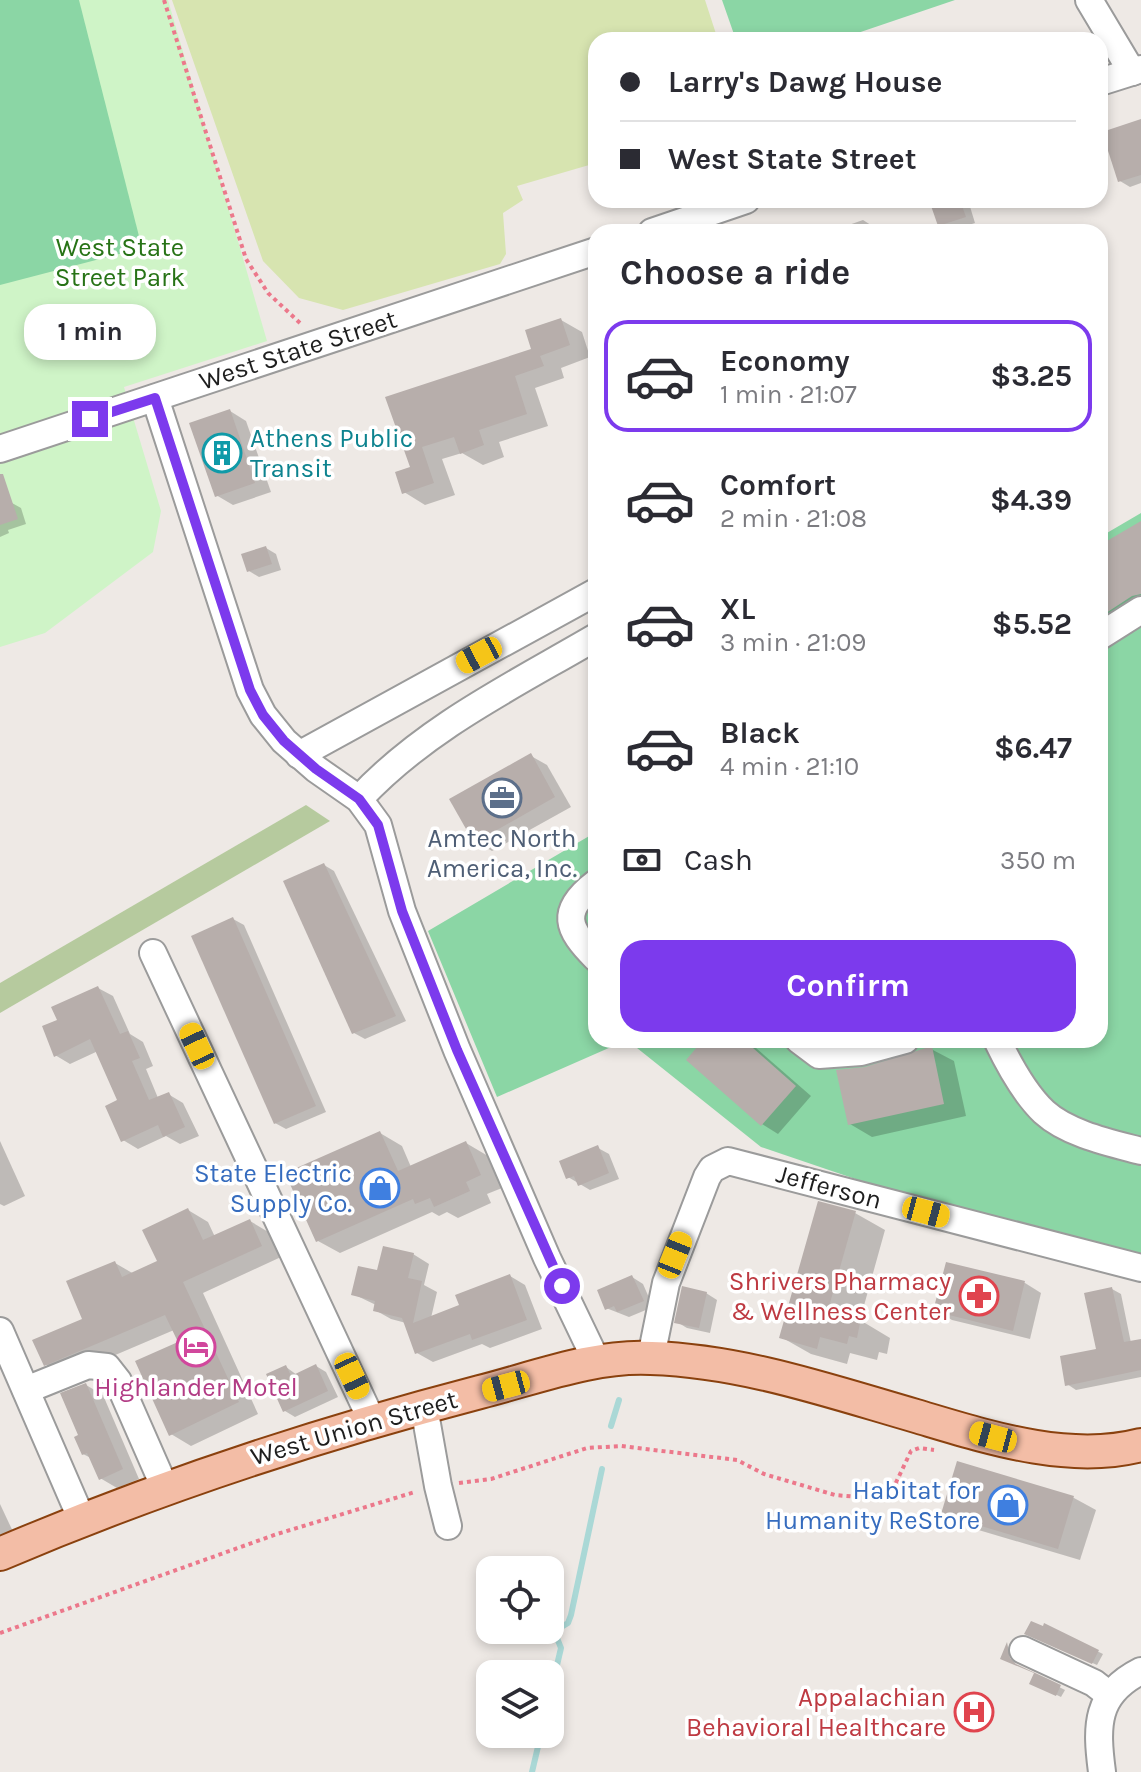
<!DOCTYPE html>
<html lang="en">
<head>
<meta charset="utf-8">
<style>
  :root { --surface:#fff; --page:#f2f2f3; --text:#2b2b33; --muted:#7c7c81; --line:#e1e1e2; --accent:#7c3aed }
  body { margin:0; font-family:Karla,sans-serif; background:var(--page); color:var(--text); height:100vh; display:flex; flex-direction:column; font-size:30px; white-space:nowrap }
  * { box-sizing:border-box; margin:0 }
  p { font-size:26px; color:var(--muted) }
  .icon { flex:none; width:44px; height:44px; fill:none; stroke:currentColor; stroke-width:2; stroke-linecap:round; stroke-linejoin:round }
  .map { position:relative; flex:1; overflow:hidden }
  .details { position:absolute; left:588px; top:224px; width:520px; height:824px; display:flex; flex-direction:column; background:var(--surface); border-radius:24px; box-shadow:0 4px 12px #0003 }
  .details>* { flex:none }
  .guide { position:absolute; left:588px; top:32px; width:520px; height:176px; border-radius:24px; box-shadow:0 4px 12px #0003; display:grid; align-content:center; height:176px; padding:0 32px; background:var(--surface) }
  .fabs { position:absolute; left:476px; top:1556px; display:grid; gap:16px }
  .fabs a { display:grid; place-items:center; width:88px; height:88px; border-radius:16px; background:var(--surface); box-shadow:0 4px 12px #0003; font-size:40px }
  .end { position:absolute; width:36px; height:36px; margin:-18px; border:10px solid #7c3aed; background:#fff; box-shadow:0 0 0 4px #fff }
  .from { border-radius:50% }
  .bubble { position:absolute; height:56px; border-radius:24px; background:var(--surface); box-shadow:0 4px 12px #0003; font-size:26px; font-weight:700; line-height:56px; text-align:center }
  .car { position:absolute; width:24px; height:48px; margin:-24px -12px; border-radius:10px; box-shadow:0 0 6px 2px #0007; background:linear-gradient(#f5c518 24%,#345 0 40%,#f5c518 0 76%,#345 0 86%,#f5c518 0) }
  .guide b { display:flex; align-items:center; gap:28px; height:76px; font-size:30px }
  .guide b+b { border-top:2px solid var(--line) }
  .guide i { width:20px; height:20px; background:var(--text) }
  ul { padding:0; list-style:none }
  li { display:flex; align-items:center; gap:24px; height:112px; margin:0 16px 12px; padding:0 16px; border:4px solid transparent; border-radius:24px }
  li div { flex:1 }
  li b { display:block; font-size:30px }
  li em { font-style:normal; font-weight:700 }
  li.active { border-color:var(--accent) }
  li>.icon { width:72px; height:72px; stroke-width:1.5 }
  h2 { padding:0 32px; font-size:36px; line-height:96px }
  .pay { display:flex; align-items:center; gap:20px; height:88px; padding:0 32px; font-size:30px }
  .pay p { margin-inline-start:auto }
  .button { display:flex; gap:16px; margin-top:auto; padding:16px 32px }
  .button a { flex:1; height:92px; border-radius:24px; background:var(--accent); color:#fff; font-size:32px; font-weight:700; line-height:92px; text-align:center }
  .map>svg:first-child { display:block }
</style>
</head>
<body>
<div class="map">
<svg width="1141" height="1772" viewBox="0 0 1141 1772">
  <rect width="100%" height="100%" fill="#eee9e5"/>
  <path fill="#d7e4b0" d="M172,0H705L718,40H596V163L517,186L523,200L503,213L506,254L500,264L343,310L299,298L263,261Z"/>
  <path fill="#b6ca9e" d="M306,805L330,821L0,1013V983Z"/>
  <path fill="#cff4c7" d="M0,0H168L267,341L124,387L161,511L153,552L45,633L0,647Z"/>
  <g fill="#8bd6a5">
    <path d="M0,0H79L142,248L0,285Z"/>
    <path d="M722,0H955L837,40H736Z"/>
    <path d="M1141,513V1255L876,1186L761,1147L627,1040L497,1097L428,931L596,832V1040H1100V537Z"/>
  </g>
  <g fill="#0003">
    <path d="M1141,121V183L1130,187L1120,181Z"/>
    <path d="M931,200H968L975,223L950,231L939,225Z"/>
    <path d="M863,220L874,227L875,232H844L843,227Z"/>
    <path d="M561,320L582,332L590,357L561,368L564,378L535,388L548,426L499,442L504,457L483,465L462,453L442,459L455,495L425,505L404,492L412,468L388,398L533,350Z"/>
    <path d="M230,411L246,421L271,492L233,505L216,495Z"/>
    <path d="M12,503L21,508L26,524L8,530L9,533L0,537V506Z"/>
    <path d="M1141,528V617L1100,643V548Z"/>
    <path d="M266,548L276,554L281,570L259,577L249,571Z"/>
    <path d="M531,756L547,765L571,807L492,851L475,841Z"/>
    <path d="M324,865L334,871L406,1021L365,1039L354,1033Z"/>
    <path d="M233,919L244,925L326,1112L286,1129L275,1123Z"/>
    <path d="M98,988L113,996L130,1034L143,1042L153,1066L146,1069L158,1098L168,1094L183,1103L199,1136L180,1144L166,1136L138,1149L123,1140L120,1101L98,1051L70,1064L55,1055L60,1021Z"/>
    <path d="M706,1040H747L811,1096L778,1134L762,1124Z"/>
    <path d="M931,1049L954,1061L966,1116L872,1137L850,1124L866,1069Z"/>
    <path d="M380,1133L402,1146L411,1167L466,1143L488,1156L502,1188L487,1194L491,1203L458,1218L447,1212L439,1216L432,1212L340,1253L318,1241Z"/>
    <path d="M0,1141L25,1196L4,1206L0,1204Z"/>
    <path d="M598,1148L609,1154L619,1179L590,1190L568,1177Z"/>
    <path d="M188,1210L208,1222L215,1237L250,1221L270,1233L281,1257L203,1293L258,1414L191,1446L171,1434L180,1343L174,1330L66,1376L45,1364L85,1320L115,1263L134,1274L159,1262Z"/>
    <path d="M855,1213L885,1230L860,1320L890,1338L887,1354L879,1352L877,1360L850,1353L847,1364L811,1354L781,1337Z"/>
    <path d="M413,1254L429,1264L424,1285L437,1292L431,1318L462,1307L510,1276L525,1285L542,1329L490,1348L482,1344L433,1362L417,1353L406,1323L391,1319L375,1310L376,1305L353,1294L379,1273Z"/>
    <path d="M947,1264L1025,1283L1041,1293L1030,1339L952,1320L935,1310Z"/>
    <path d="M632,1277L643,1284L653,1307L629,1317L606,1308Z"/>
    <path d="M1112,1289L1121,1294L1131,1343L1141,1341V1377L1076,1390L1067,1384L1098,1350Z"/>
    <path d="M706,1293L717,1300L710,1333L687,1328L677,1322Z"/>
    <path d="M316,1366L326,1372L338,1397L295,1417L285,1411L286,1367L297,1375Z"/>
    <path d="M86,1385L103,1395L139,1479L117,1488L100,1478L91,1458L83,1454L81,1436Z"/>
    <path d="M958,1463L1074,1498L1096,1510L1080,1560L965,1526L943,1513Z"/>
    <path d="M0,1504L16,1538L0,1545Z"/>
    <path d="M1045,1626L1103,1654L1097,1665L1031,1636Z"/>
    <path d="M1035,1675L1065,1690L1061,1697L1032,1683Z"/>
  </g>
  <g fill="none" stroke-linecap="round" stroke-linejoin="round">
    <g stroke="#aad8d6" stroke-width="6">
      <path d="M611,1426L619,1400"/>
      <path d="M550,1695L561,1648L557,1638L558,1629L568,1623L571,1615L602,1469"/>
      <path d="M532,1772L541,1734"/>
    </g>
  </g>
  <g fill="#b7aeab">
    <path d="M1141,119V175L1118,182L1102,132Z"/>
    <path d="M929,200H960L966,217L938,226Z"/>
    <path d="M561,318L570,345L540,356L544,366L515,376L527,414L479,430L484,445L460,454L454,437L422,447L434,483L402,494L395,472L410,467L385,397L531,349L525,330Z"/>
    <path d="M230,409L255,483L215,497L189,423Z"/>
    <path d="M0,474H3L18,519L0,525Z"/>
    <path d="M1141,521V594L1132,596L1100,617V545Z"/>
    <path d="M266,546L272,564L247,572L241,554Z"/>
    <path d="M531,753L555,797L474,843L449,799Z"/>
    <path d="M324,863L396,1016L352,1034L283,881Z"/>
    <path d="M233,917L316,1106L274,1124L191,936Z"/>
    <path d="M98,986L120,1034L128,1031L140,1058L132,1061L149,1100L169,1092L185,1127L163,1137L158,1125L121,1142L105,1106L117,1100L90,1039L54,1057L42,1026L57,1020L51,1007Z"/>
    <path d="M703,1040H744L796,1086L761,1126L686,1060Z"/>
    <path d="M932,1046L944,1104L848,1125L836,1070L865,1067Z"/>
    <path d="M380,1131L398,1171L466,1141L481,1175L466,1182L470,1191L434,1207L430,1198L415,1204L413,1199L316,1242L285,1173Z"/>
    <path d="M598,1145L609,1173L578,1186L574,1176L566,1179L559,1161Z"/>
    <path d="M818,1201L856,1211L828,1310L861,1318L857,1338L849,1336L847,1344L820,1337L817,1349L779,1338Z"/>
    <path d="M188,1208L203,1240L250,1219L262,1246L183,1282L239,1402L169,1436L135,1361L178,1342L165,1315L44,1366L32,1340L82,1319L66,1281L115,1261L122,1277L157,1261L142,1230Z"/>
    <path d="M383,1246L414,1253L408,1278L422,1281L413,1323L459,1305L455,1295L510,1274L527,1320L472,1340L470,1334L415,1354L402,1318L373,1311L375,1301L351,1295L358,1266L377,1270Z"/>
    <path d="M946,1262L1025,1281L1013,1331L933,1311Z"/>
    <path d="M632,1275L644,1301L617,1312L614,1306L605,1310L597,1290Z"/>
    <path d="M682,1286L707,1292L699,1328L674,1323Z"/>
    <path d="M1112,1287L1124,1342L1141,1339V1370L1065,1386L1060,1356L1096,1349L1084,1293Z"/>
    <path d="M316,1364L328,1391L283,1412L266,1374L286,1365L291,1376Z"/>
    <path d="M86,1383L123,1469L99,1480L87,1453L82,1455L74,1437L78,1435L60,1393Z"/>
    <path d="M957,1461L1074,1496L1058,1549L941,1514Z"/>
    <path d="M1031,1621L1043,1626L1044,1623L1099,1650L1092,1664L1024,1634Z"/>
    <path d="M1007,1642L1010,1658L1016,1664L1061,1685L1056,1696L1029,1684L1034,1673L1000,1659Z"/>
  </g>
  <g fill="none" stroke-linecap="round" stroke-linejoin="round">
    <g stroke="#9b9b9b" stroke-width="30">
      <g id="minor">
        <path d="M1089,0L1132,72"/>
        <path d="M1100,82L1141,69"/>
        <path d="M652,232L746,200"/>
        <path d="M155,398L250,690L263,715L284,741L316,769L359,799L378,825L402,911L457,1050L547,1258L597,1362"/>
        <path d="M0,449L596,251"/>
        <path d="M1100,636L1141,610"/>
        <path d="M299,755L596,592"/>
        <path d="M359,799C425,728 514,685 596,637"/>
        <path d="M596,883C559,911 567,929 596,958"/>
        <path d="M153,953L372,1421"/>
        <path d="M799,1040L819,1055L861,1052L905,1040"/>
        <path d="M997,1040C1008,1063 1026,1095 1044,1112C1068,1134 1111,1143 1141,1151"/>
        <path d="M0,1331L82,1520"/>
        <path d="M651,1357L666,1283L707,1177L712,1169L728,1161L1141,1268"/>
        <path d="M26,1390L88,1365L107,1367L118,1381L165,1488"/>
        <path d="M424,1407L438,1486L448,1526"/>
        <path d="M1023,1650L1094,1683L1108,1694"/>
        <path d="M1102,1772C1096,1726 1095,1694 1141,1671"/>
      </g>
    </g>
    <g stroke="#8a410e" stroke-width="36">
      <path id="major" d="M0,1554C157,1487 315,1435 480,1392C535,1378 594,1355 651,1358C743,1361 829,1391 916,1416C987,1437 1068,1464 1141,1445"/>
    </g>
    <g stroke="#ec788b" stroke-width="4" stroke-dasharray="4 4" stroke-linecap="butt">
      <path d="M164,0L246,259L268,293L301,324"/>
      <path d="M459,1483L491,1479L587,1448L621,1446L737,1460L764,1474L835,1495L870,1498L884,1496L892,1491L911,1451L919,1448L934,1450"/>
      <path d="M0,1633L277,1534L415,1492"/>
    </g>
    <use href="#minor" stroke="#fff" stroke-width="26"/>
    <use href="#major" stroke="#f3bda6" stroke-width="32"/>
  </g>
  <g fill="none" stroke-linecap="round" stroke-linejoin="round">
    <path stroke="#7c3aed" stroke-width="10" d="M90,419L155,398L250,690L263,715L284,741L316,769L359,799L378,825L402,911L457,1050L562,1286"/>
  </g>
  <defs>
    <g id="building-ring" transform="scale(2)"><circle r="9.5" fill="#fff" stroke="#0f9aa8" stroke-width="1.5"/><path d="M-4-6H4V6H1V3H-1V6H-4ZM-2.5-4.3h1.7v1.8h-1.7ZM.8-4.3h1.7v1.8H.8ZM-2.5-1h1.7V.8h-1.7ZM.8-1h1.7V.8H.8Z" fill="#0f9aa8"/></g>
    <g id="office-ring" transform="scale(2)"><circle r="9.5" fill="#fff" stroke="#5c6f8a" stroke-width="1.5"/><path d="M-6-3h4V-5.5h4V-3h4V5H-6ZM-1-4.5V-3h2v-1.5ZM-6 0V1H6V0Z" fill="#5c6f8a"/></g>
    <g id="shop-ring" transform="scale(2)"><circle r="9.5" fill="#fff" stroke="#3f7fe0" stroke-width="1.5"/><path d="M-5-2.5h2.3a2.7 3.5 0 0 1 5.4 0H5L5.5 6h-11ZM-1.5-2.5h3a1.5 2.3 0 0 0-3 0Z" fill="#3f7fe0"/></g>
    <g id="pharmacy-ring" transform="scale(2)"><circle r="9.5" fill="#fff" stroke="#e0444e" stroke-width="1.5"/><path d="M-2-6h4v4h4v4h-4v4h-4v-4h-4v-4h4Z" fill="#e0444e"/></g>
    <g id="hotel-ring" transform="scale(2)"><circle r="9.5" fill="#fff" stroke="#d1479c" stroke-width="1.5"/><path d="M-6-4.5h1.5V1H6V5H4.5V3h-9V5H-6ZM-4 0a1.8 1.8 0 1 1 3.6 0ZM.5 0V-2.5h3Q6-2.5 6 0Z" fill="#d1479c"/></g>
    <g id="hospital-ring" transform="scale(2)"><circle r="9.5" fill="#fff" stroke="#e0444e" stroke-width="1.5"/><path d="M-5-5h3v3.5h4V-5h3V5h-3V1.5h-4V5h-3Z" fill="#e0444e"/></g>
  </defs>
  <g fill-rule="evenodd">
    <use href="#building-ring" x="222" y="453"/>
    <use href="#office-ring" x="502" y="798"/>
    <use href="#shop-ring" x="380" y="1188"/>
    <use href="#pharmacy-ring" x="979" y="1296"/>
    <use href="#hotel-ring" x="196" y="1347"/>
    <use href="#shop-ring" x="1008" y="1505"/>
    <use href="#hospital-ring" x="974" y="1712"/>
  </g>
  <g text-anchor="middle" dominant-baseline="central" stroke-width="7" stroke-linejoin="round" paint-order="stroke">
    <g font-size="26" fill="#277316" stroke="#fff">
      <text x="120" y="247">West State<tspan x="120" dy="30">Street Park</tspan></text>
    </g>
    <g font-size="26" fill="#1e1e1e" stroke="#fff">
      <text transform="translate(298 350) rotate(-18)">West State Street</text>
      <text transform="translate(829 1187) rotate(15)">Jefferson</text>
      <text transform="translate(354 1428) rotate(-16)">West Union Street</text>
    </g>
    <g font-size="26" fill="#0d838f" stroke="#fff" text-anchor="start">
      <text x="250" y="438">Athens Public<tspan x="250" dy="30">Transit</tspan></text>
    </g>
    <g font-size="26" fill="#4e5e75" stroke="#fff">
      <text x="502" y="838">Amtec North<tspan x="502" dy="30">America, Inc.</tspan></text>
    </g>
    <g font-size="26" fill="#366cbe" stroke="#fff" text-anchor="end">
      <text x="352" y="1173">State Electric<tspan x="352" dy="30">Supply Co.</tspan></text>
      <text x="980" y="1490">Habitat for<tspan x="980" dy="30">Humanity ReStore</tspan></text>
    </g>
    <g font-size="26" fill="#be3a42" stroke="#fff" text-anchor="end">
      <text x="951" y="1281">Shrivers Pharmacy<tspan x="951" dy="30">&amp; Wellness Center</tspan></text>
      <text x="946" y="1697">Appalachian<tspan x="946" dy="30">Behavioral Healthcare</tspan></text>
    </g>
    <g font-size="26" fill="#b23c85" stroke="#fff">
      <text x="196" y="1387">Highlander Motel</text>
    </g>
  </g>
</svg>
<div class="fabs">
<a><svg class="icon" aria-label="locate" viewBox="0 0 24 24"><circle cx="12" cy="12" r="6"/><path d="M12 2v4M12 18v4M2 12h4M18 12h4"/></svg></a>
<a><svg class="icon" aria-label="layers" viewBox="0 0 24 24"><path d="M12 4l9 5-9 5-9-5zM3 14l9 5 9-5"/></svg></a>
</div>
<i class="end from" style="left:562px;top:1286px"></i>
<i class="end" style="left:90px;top:419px"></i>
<div class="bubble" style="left:24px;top:304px;width:132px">1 min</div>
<i class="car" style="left:479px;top:655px;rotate:242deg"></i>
<i class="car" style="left:197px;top:1046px;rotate:335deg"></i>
<i class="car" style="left:926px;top:1212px;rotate:105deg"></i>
<i class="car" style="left:675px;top:1255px;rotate:22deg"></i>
<i class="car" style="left:352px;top:1376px;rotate:155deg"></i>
<i class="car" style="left:506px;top:1386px;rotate:255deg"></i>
<i class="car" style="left:993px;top:1437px;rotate:285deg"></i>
<div class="guide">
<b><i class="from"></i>Larry's Dawg House</b>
<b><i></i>West State Street</b>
</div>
<section class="details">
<h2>Choose a ride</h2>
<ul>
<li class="active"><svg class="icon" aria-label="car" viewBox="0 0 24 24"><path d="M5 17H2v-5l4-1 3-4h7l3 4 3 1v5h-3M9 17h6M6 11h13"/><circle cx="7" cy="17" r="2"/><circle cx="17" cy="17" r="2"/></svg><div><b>Economy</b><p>1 min · 21:07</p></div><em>$3.25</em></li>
<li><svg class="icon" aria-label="car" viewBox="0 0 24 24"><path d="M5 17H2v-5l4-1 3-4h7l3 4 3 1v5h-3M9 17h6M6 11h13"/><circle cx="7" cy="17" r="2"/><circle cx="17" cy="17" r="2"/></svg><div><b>Comfort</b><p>2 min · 21:08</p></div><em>$4.39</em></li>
<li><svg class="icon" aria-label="car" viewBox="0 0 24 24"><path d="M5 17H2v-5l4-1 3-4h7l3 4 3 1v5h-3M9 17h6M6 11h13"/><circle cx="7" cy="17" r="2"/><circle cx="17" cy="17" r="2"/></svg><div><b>XL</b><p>3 min · 21:09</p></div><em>$5.52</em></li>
<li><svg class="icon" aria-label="car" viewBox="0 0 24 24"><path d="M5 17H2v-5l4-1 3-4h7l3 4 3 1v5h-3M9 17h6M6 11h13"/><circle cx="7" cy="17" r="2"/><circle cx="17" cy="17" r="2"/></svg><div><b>Black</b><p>4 min · 21:10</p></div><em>$6.47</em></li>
</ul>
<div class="pay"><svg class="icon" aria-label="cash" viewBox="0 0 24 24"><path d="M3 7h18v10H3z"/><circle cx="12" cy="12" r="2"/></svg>Cash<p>350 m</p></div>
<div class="button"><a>Confirm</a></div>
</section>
</div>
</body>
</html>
